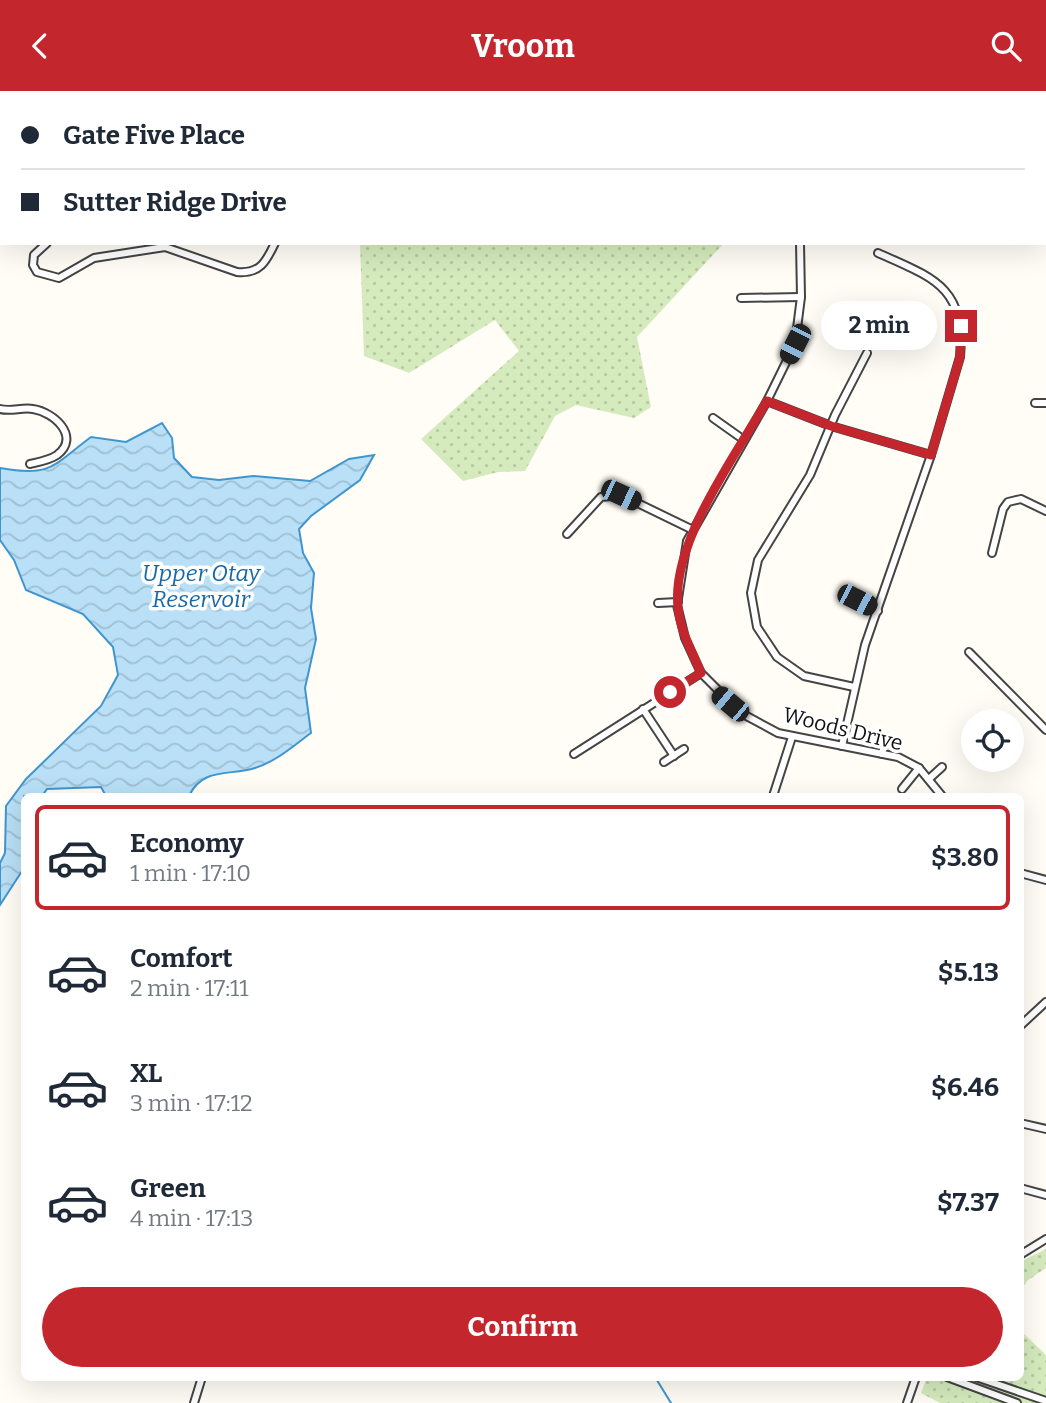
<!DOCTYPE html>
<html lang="en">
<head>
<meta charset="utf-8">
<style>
  :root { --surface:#fff; --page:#f6f6f7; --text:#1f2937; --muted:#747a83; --line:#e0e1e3; --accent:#c4262e }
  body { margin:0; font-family:Bitter,serif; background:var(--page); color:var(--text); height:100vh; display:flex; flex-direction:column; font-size:26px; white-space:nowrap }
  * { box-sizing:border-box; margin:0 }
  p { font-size:23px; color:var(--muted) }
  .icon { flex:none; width:38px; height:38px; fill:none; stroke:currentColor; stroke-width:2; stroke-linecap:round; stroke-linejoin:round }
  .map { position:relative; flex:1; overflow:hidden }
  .side { position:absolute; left:21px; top:702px; width:1003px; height:588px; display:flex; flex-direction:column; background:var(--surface); border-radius:10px; box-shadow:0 7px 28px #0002 }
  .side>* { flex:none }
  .hud { position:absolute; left:0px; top:0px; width:1046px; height:154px; box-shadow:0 7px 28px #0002; display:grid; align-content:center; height:154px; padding:0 21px; background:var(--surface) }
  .fabs { position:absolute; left:961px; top:618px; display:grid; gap:14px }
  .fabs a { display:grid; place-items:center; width:63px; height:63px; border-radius:50%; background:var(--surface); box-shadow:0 7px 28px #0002; font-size:35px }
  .end { position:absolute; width:32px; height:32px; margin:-16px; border:9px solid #c4262e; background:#fff; box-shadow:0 0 0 4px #fff }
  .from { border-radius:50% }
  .bubble { position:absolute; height:49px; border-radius:24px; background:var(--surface); box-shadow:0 7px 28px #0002; font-size:23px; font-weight:700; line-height:49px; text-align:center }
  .car { position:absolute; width:21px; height:42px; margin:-21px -10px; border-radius:9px; box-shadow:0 0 5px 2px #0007; background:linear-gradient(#222 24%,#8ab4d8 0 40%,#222 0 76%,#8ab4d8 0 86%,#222 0) }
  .hud b { display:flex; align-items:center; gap:24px; height:66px; font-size:26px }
  .hud b+b { border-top:2px solid var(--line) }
  .hud i { width:18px; height:18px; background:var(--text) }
  ul { padding:12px 0 0; list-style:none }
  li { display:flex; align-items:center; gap:21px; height:105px; margin:0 14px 10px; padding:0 7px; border:4px solid transparent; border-radius:10px }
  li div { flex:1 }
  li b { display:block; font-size:26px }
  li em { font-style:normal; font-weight:700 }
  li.active { border-color:var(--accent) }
  li>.icon { width:63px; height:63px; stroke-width:1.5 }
  .button { display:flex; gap:14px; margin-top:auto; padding:14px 21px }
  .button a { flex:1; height:80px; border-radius:42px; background:var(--accent); color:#fff; font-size:28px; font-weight:700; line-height:80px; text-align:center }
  header { display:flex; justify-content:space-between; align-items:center; height:91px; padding:0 21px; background:var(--accent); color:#fff; font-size:32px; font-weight:700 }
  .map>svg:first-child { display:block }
</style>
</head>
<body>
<header><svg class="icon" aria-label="back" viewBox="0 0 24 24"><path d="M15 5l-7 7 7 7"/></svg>Vroom<svg class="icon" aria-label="search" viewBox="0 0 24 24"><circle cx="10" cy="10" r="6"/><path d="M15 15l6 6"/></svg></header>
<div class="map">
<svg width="1046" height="1312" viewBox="0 0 1046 1312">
  <defs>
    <pattern id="grass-dots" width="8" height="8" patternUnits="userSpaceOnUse" patternTransform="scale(1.75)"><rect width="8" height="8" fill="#d5ebbd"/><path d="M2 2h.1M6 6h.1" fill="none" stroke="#b6c8a1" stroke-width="1.8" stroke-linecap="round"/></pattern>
    <pattern id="water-waves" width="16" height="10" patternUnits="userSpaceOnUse" patternTransform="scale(1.75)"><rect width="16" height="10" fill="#b9e0f7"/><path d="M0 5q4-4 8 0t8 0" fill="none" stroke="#9ebfd3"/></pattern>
  </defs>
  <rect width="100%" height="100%" fill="#fffdf5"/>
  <g fill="url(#grass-dots)">
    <path d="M192,0H834L196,2Z"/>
    <path d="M360,152H724L637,246L651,316L634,327L576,314L555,325L525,380L498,381L463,390L421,348L519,260L495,229L409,282L364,265Z"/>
    <path d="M1046,1158V1177L1028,1189L1020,1199V1171Z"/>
    <path d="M1020,1239L1046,1264V1312H940L921,1302L927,1286H1020Z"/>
  </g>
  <path fill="url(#water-waves)" stroke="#3f96cf" stroke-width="2" d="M162,332L172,347L174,367L192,386L219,389L253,385L310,390L349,368L374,364L360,389L311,425L299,438L303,462L314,482L311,517L316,548L305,597L311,642C293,655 277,670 255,677C230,685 202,676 189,705H106L101,696L47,698L42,705H24V777L0,814V772L5,762L6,715L26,688L101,615L118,584L113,556L83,523L26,499L14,469L0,449V377C52,386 52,375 91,346L126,351Z"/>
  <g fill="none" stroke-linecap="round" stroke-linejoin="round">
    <path stroke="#3f96cf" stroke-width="2" d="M655,1286L671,1312"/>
    <g stroke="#444" stroke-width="10">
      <g id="minor">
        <path d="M66,0L70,2"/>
        <path d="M972,0L974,2"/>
        <path d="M844,2L845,0"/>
        <path d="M1045,42H1046"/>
        <path d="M1045,125H1046"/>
        <path d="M47,152L34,164L33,174L37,181L59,187L94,167L165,156L237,181C260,183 266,171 275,152"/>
        <path d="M800,152L801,206L795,253L767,310L687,450L677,514L685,547L701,582L741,622L778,642L898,666L919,677L942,705"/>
        <path d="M741,207L801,206"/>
        <path d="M767,310L831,335L931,364"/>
        <path d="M1035,312H1046"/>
        <path d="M0,318C11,321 22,316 33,318C54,321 81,346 57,364C50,369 39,371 30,373"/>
        <path d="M713,327L744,349"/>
        <path d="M567,443L601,406L621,404L693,439"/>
        <path d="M992,462L1003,418L1008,411L1021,408L1046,420"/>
        <path d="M847,502L878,520"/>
        <path d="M658,512L678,511"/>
        <path d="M969,561L1046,639"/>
        <path d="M854,596L804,585L777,566L757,536L751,502L758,469L810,384L835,324L867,262"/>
        <path d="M643,618L674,665"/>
        <path d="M842,655L865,554L931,364L960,266C966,196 934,187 878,162"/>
        <path d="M574,663L701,582"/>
        <path d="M882,663L886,646"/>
        <path d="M664,671L684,658"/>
        <path d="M930,687L942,676"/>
        <path d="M902,698L919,677"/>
        <path d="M773,705L792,646"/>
        <path d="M1020,782L1046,789"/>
        <path d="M1020,935L1046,911"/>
        <path d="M1020,1032L1046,1038"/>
        <path d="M1020,1097L1046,1104"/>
        <path d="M1020,1164L1046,1148"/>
        <path d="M947,1286L1017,1312"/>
        <path d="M976,1286L1046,1310"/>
        <path d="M194,1312L202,1286"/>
        <path d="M907,1312L916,1286"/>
      </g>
    </g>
    <use href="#minor" stroke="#fff" stroke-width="6"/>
  </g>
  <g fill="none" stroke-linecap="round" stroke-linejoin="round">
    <path stroke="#c4262e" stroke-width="9" d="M670,601L701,582C692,560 680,540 678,516C671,452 735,365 767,310L831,335L931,364L960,266L961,235"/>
  </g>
  <g text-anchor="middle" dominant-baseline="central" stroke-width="7" stroke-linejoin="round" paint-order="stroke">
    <g font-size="21" fill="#111" stroke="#fff">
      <text transform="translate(843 638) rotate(14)">Woods Drive</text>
    </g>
    <g font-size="23" font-style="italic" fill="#1768a6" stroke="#fff">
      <text x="201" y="482">Upper Otay<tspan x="201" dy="26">Reservoir</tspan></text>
    </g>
  </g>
</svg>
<div class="fabs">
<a><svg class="icon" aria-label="locate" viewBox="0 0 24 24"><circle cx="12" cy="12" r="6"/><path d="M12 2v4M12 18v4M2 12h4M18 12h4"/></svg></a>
</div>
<i class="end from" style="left:670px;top:601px"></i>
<i class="end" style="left:961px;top:235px"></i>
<div class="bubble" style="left:821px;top:210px;width:116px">2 min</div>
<i class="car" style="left:795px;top:253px;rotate:207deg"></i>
<i class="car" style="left:621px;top:404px;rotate:115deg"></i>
<i class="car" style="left:857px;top:509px;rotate:117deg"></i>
<i class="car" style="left:730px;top:613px;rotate:310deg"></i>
<div class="hud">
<b><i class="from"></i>Gate Five Place</b>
<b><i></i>Sutter Ridge Drive</b>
</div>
<section class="side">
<ul>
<li class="active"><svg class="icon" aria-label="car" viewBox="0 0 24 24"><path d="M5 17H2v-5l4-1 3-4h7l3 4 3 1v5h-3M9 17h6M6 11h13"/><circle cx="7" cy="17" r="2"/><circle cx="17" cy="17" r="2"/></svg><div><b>Economy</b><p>1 min · 17:10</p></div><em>$3.80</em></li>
<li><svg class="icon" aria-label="car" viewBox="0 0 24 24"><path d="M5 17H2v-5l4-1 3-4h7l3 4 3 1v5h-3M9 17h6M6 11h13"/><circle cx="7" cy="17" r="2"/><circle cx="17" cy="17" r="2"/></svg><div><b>Comfort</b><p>2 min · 17:11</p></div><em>$5.13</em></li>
<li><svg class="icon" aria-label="car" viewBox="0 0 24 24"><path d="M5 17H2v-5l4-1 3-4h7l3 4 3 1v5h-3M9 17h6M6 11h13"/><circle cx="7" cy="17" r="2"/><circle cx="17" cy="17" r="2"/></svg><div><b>XL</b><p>3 min · 17:12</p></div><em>$6.46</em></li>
<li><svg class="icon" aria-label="car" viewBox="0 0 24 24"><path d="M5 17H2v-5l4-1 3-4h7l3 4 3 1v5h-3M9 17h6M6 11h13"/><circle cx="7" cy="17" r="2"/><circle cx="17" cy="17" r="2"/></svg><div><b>Green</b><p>4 min · 17:13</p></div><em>$7.37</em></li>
</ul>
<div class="button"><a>Confirm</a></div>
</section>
</div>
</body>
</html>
